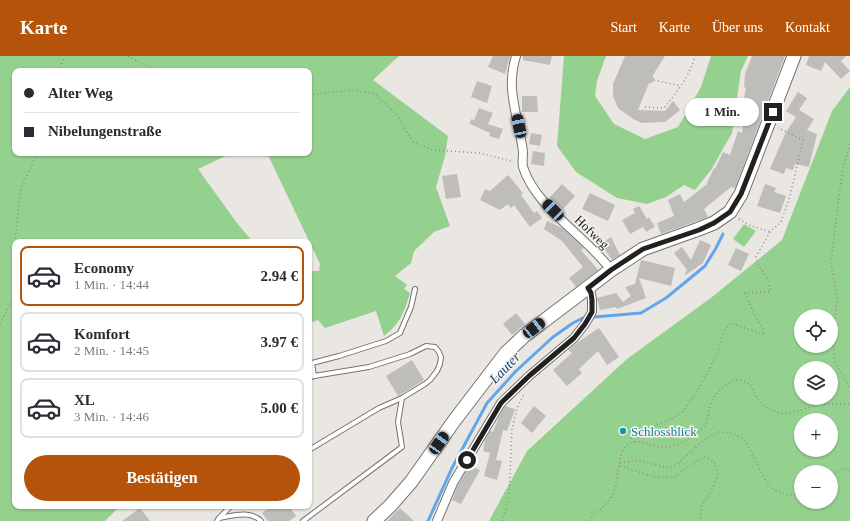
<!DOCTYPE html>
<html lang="de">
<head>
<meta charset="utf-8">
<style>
  :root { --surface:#fff; --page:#f2f2f3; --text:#2b2b33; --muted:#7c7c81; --line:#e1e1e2; --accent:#b45309 }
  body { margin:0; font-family:Georgia,serif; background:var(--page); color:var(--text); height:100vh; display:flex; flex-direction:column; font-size:15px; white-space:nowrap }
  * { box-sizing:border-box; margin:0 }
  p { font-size:13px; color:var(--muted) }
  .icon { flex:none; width:22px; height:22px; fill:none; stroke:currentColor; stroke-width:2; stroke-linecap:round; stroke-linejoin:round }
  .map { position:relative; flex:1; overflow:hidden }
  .drawer { position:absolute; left:12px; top:183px; width:300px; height:270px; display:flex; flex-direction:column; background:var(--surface); border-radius:8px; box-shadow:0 1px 3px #0004 }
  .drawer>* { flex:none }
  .guide { position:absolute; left:12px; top:12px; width:300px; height:88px; border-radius:8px; box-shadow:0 1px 3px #0004; display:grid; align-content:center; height:88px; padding:0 12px; background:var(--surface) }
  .fabs { position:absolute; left:794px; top:253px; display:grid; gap:8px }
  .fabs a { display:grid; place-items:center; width:44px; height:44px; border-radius:50%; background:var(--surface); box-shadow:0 1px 3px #0004; font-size:20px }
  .end { position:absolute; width:18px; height:18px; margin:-9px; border:5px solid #222120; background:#fff; box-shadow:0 0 0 2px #fff }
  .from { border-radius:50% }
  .bubble { position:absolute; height:28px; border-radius:14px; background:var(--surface); box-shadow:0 1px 3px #0004; font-size:13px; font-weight:600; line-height:28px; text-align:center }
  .car { position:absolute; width:12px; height:24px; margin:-12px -6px; border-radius:5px; box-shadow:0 0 3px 1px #0007; background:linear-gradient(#222 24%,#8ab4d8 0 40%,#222 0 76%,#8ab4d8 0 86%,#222 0) }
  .guide b { display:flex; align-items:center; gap:14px; height:38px; font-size:15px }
  .guide b+b { border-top:1px solid var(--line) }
  .guide i { width:10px; height:10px; background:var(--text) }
  ul { padding:7px 0 0; list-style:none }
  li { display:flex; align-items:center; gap:12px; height:60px; margin:0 8px 6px; padding:0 4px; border:2px solid var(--line); border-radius:8px }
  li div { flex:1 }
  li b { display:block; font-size:15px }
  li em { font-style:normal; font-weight:600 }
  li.on { border-color:var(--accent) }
  li>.icon { width:36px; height:36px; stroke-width:1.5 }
  .primary-button { display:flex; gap:8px; margin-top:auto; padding:8px 12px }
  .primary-button a { flex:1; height:46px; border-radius:24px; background:var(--accent); color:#fff; font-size:16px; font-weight:600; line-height:46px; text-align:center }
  header { display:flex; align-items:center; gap:24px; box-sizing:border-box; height:56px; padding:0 20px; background:var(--accent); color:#fff }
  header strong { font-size:19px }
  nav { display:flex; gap:22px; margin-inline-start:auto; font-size:14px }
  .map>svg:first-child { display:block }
</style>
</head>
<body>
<header>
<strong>Karte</strong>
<nav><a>Start</a><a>Karte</a><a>Über uns</a><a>Kontakt</a></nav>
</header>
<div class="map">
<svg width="850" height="465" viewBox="0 0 850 465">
  <rect width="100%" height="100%" fill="#eae7e3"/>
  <g fill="#94d18f" fill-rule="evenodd">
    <path d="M0,0H399L373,24L448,80L445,100L436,131L450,170L434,176L414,195L411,207L395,220L407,229L404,233L410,237C404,256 401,267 384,280L376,255L325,272L318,264L309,267V215H319L320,208L267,97H309V15H15V97H232L198,113L237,167L253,186H15V450H120L105,465H0Z"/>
    <path d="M564,0H606L597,25L595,40L614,68L645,83L678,71L701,31L711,0H748L741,15L732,77L711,114L695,134L684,129L666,141L647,148L617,142L576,116L557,90Z"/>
    <path d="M850,31V465H489L527,395L627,303L712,241L782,184L832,55ZM801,260H831V290H801ZM801,312H831V342H801ZM801,364H831V394H801ZM801,416H831V446H801Z"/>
    <path d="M744,168L756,175L744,191L733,183Z"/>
  </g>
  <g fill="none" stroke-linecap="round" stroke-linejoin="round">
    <path stroke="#63a5ed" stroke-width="3" d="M428,465L452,412L487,347L516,315L553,281L573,267L583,262L641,257L666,242L705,210L716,192L723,178"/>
  </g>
  <g fill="#bfbdb9">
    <path d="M493,0H510L505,18L488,11Z"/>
    <path d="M523,0H552L550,9L523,4Z"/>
    <path d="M625,0H665L653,19L654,24L652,27H649L638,54L665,55L673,45L680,54L665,66L642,67L633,63L618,52L613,40V28Z"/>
    <path d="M752,0H785L735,132L731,131L704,153L708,161L661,178L657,167L674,160L668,144L680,138L684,146L706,129L714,112L715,113L723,96L730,99L738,75L742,77L744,59L752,43L744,42L746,32L744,31L745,18Z"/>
    <path d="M809,0H846L841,5L850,15L841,23L825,6L821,15L806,9Z"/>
    <path d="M477,25L492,30L487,47L471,41Z"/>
    <path d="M798,36L807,42L799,54L814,63L807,74L817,78L809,111L795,108L793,114L786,112L784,118L770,113L785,78L796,61L786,55Z"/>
    <path d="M522,40H537L538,56H522Z"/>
    <path d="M479,52L493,57L488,68L503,73L499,83L489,80L490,77L470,68L471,63L474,64Z"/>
    <path d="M531,77L542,79L540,90L529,88Z"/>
    <path d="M533,95L545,97L544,110L531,108Z"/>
    <path d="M457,118L461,141L446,143L442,120Z"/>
    <path d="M508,119L523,137L521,139L534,157L537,155L542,162L530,171L514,149L511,152L508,148L500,154L480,144L485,133L490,135Z"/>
    <path d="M562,128L575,140L563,153L550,141Z"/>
    <path d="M765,128L776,132L774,136L786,140L780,157L757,150Z"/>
    <path d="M590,137L615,149L608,165L582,153Z"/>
    <path d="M639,150L647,163L649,161L655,171L646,176L643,171L630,178L622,164L635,157L633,153Z"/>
    <path d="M547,165L562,172L584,192L581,194L598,214L576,231L569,222L583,211L562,185L544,173Z"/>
    <path d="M611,181L620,199L612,204L605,194L603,196L599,189Z"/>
    <path d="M700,184L711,189L703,207L684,220L687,214L674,197L682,191L691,204Z"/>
    <path d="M736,192L749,198L741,215L728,209Z"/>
    <path d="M641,204L675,212L671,230L639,222L646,242L617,253L616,251L600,254L597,242L616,237L623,246L631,240L625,231L635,228Z"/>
    <path d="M516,257L525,268L512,279L503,268Z"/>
    <path d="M599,272L619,301L607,309L598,295L579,313L582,317L567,330L553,314L572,297L568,294L578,286Z"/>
    <path d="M412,304L424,324L398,340L386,320Z"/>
    <path d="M505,350L515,353L507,375L503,374L496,404L502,405L497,424L484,420L490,397L483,395L485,384L490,375L493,376L499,361Z"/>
    <path d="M534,350L546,360L532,377L521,367Z"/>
    <path d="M470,409L480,414L461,448L452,444L458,429Z"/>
    <path d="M271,450H289L296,460L289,465H268L262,457Z"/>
    <path d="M140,452L150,465H122Z"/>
    <path d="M400,452L414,465H387Z"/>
  </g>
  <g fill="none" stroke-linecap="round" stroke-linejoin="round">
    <g stroke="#767370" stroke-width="6">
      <g id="service">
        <path d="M309,307H312L314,320"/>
        <path d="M312,307L339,300L386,285L400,277L411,251L415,233"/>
        <path d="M309,322L314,320L369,311L410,298L426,290L435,291L439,296L441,301L440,308L437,315L430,324L425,328L402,342L379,352L309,394"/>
        <path d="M219,462L231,450"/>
        <path d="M217,465L219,462C232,460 250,454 261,465"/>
        <path d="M303,465L402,391L398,366L402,342"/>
      </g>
    </g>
    <g stroke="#767370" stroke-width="10">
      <g id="minor">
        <path d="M516,0C508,26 513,43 518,69C520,78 522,87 523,96C523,101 522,106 523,111C536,152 586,180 611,214"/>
        <path d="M437,465L453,427L501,347L529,320L574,282L585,268L592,256V244L591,237L588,232"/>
      </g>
    </g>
    <g stroke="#767370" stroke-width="15">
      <path id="primary" d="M374,465L390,450L411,426L454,365L506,297L524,280L611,214L643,193L699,173L714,167L730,156L741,138L794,0"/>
    </g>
    <g stroke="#8e8c89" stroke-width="1.5" stroke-dasharray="1 3" stroke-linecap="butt">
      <path d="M128,0L156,15"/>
      <path d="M58,15L65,0"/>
      <path d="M654,24L681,30"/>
      <path d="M309,39L352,34L375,38L396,58L413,86L432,94L480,97L514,106"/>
      <path d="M645,51L664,52C677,36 690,20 695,0"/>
      <path d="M850,88L842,117L831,207L837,243L833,288L835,306L850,333"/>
      <path d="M739,163L749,169L770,176"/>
      <path d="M15,186L20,135L37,97"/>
      <path d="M15,191V204"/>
      <path d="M0,268L15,239"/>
      <path d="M634,386L631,382L632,378L628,375C645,373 663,368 678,359C690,351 711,311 717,297C721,286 722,275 731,267L765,279L763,273L756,262L745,237L770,236C769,218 759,216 756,201L770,176L781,166L790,140L803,84L778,72"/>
      <path d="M620,407L637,404L669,412L676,409L704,384L719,376L733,377L745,384L765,423L774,434L786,439H801"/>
      <path d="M620,410L655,421H674L691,408L704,401L714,405L718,418L711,436L702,449L700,465"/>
      <path d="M831,420L842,413L850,414"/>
      <path d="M502,465L509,441L512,373L517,352L524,338"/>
      <path d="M589,465C596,453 608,452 614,435C619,423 617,397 627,389C637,381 651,391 662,391C674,392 689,383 698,376C710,368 707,361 710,350C713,339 726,325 738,324C741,324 746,327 750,328L757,342L765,351L783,358L801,354L818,348H850"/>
    </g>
    <use href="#service" stroke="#fff" stroke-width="4"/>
    <use href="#minor" stroke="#fff" stroke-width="8"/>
    <use href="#primary" stroke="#fff" stroke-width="13"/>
  </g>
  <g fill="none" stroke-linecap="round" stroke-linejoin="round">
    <path stroke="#222120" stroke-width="5" d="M467,404L501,347L529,320L574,282L585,268L592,256V244L591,237L588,232L611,214L643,193L699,174L714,167L730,156L741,138L773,56"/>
  </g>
  <circle fill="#0f9aa8" stroke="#f7f4f1" stroke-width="1.5" cx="623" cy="375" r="4"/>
  <g text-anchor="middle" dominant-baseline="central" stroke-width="3" stroke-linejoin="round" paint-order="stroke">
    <g font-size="13" fill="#222120" stroke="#f7f4f1">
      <text transform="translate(592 176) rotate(44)">Hofweg</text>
    </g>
    <g font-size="13" fill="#0d838f" stroke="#f7f4f1" text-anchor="start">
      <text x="631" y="375">Schlossblick</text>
    </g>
    <g font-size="14" font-style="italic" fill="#184574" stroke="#f7f4f1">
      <text transform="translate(505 312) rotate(-46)">Lauter</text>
    </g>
  </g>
</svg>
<div class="fabs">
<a><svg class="icon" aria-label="locate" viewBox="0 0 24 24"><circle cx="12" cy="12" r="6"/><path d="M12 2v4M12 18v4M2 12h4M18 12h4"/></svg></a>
<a><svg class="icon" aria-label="layers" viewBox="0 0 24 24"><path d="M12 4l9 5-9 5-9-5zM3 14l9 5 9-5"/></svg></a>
<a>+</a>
<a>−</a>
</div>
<i class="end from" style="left:467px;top:404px"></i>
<i class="end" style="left:773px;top:56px"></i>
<div class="bubble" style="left:685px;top:42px;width:74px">1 Min.</div>
<i class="car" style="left:519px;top:70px;rotate:348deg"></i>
<i class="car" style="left:553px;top:154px;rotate:315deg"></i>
<i class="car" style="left:534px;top:272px;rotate:52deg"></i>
<i class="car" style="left:439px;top:387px;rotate:35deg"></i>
<div class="guide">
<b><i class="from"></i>Alter Weg</b>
<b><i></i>Nibelungenstraße</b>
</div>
<section class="drawer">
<ul>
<li class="on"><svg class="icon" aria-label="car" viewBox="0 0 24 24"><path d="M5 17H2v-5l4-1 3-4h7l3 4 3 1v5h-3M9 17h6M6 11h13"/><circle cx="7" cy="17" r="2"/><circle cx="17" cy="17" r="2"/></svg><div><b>Economy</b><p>1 Min. · 14:44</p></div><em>2.94 €</em></li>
<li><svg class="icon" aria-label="car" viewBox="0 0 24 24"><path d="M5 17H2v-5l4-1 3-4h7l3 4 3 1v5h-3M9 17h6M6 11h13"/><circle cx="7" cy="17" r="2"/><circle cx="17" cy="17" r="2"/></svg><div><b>Komfort</b><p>2 Min. · 14:45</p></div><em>3.97 €</em></li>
<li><svg class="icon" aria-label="car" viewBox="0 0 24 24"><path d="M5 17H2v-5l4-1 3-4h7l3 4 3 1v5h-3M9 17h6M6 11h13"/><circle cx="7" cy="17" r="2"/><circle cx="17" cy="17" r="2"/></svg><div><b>XL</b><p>3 Min. · 14:46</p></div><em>5.00 €</em></li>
</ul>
<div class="primary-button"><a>Bestätigen</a></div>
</section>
</div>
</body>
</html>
